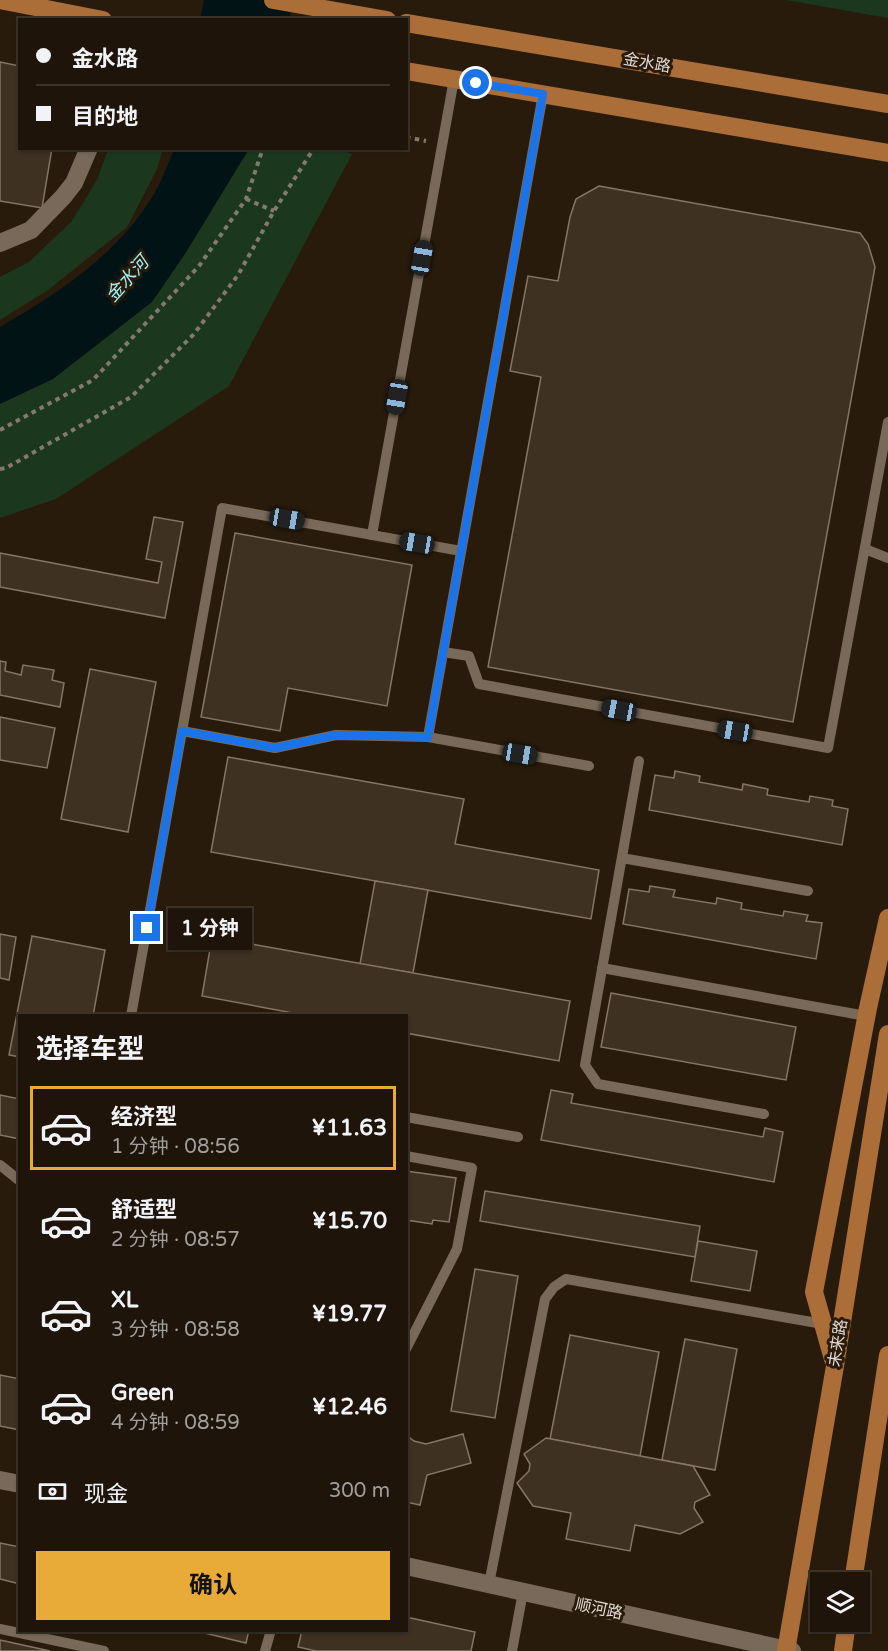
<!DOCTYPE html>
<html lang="zh">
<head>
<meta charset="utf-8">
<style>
  :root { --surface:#1e1409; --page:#261d12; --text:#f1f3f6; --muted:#a19e9c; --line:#3c332a; --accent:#e9ab38 }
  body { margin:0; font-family:"Varela Round","Noto Sans SC",sans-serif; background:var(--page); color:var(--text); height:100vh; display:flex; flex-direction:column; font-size:22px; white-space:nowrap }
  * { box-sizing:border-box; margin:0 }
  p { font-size:20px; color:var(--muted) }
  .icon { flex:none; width:33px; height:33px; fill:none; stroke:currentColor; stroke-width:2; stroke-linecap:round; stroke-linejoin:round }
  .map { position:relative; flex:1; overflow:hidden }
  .drawer { position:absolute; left:18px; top:1014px; width:390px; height:618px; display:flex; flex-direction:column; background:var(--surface); border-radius:0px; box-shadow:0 2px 4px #0004,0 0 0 2px var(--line) }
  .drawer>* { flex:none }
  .banner { position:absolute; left:18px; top:18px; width:390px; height:132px; border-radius:0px; box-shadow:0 2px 4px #0004,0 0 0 2px var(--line); display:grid; align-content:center; height:132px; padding:0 18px; background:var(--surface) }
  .fabs { position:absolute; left:810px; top:1572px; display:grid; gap:12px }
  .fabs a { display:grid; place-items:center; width:60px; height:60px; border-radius:0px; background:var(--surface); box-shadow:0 2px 4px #0004,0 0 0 2px var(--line); font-size:30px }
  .end { position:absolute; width:27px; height:27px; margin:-14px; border:8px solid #1a73e8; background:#fff; box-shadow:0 0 0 3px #fff }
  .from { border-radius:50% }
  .bubble { position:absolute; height:42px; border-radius:0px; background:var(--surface); box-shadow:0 2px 4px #0004,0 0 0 2px var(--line); font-size:20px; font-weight:700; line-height:42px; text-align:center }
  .car { position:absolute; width:18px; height:36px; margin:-18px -9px; border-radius:8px; box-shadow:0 0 4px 2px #0007; background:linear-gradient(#222 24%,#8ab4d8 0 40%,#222 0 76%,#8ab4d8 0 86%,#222 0) }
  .banner b { display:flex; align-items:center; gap:21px; height:57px; font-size:22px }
  .banner b+b { border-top:2px solid var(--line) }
  .banner i { width:15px; height:15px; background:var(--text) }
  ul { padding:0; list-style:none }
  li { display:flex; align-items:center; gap:18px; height:84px; margin:0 12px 9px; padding:0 6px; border:3px solid transparent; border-radius:0px }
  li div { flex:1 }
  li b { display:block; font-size:22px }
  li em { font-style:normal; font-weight:700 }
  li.current { border-color:var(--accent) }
  li>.icon { width:54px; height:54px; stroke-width:1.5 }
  h2 { padding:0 18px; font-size:27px; line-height:72px }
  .pay { display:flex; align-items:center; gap:15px; height:66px; padding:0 18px; font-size:22px }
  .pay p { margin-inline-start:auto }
  .button { display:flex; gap:12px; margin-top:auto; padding:12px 18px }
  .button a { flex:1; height:69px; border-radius:0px; background:var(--accent); color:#111; font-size:24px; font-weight:700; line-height:69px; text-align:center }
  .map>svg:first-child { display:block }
</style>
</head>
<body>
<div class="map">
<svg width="888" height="1651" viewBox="0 0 888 1651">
  <rect width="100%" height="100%" fill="#281b0c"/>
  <g fill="#1b381f">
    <path d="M786,0H888V18Z"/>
    <path d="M108,149H163L157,169L127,227L48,290L0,320V277L29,262L72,221L98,178Z"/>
    <path d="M245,149H341L352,154L229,386L56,499L0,518V402Z"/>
  </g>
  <g fill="#011315">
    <path d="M204,0H294L289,19L200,20Z"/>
    <path d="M174,149H249L185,254L152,302L53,379L0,404V327C61,292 124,250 158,187C164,175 169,161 174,149Z"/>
  </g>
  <g fill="#3f3121" stroke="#857564" stroke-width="1.5">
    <path d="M0,62L20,66V148H52L42,208L0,201Z"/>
    <path d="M599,186L860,233L868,244L875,267L793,722L488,667L541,377L510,371L528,276L558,281L570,217L576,199Z"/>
    <path d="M154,517L183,522L165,618L0,587V553L158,583L162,562L146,559Z"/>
    <path d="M235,533L412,565L387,706L288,688L280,731L201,717Z"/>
    <path d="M0,661L6,662L5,671L21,675L23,665L54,670L52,680L64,683L60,707L0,695Z"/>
    <path d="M90,669L156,682L128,832L61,819Z"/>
    <path d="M0,717L55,728L47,768L0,760Z"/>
    <path d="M228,757L464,799L455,844L599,870L591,919L211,852Z"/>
    <path d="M675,771L700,776L699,782L742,790L743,784L768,789L767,795L809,802L810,796L833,800L832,806L848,809L842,845L649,810L655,775L674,778Z"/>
    <path d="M375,881L428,890L413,973L360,964Z"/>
    <path d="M650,886L675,890L673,897L716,904L717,898L742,903L741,909L783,916L784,911L808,915L806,921L822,923L816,959L623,924L629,889L649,892Z"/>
    <path d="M0,934L16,937L9,980L0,978Z"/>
    <path d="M32,936L105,950L93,1016H20V1057L9,1055Z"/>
    <path d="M212,937L570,1001L559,1061L406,1033V1016H309L202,996Z"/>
    <path d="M611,993L796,1027L786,1080L601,1047Z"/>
    <path d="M551,1090L573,1094L571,1103L763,1137L765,1128L783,1132L774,1182L541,1140Z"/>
    <path d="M0,1095L20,1099V1139L0,1135Z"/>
    <path d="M406,1171L456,1178L449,1222L433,1220L432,1224L406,1220Z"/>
    <path d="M485,1191L700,1226L695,1257L480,1221Z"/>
    <path d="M698,1241L757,1251L750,1291L691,1281Z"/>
    <path d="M475,1269L518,1276L495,1418L451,1411Z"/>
    <path d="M570,1335L659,1352L640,1456L550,1439Z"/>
    <path d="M685,1339L737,1349L715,1470L662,1460Z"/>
    <path d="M0,1375L20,1379L18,1388L20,1389V1430L0,1426Z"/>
    <path d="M463,1434L471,1463L427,1475L420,1505L406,1502V1435L414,1441L426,1444Z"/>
    <path d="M546,1438L693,1466L710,1495L695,1502L694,1508L703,1522L680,1534L635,1525L630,1551L566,1539L571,1513L533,1506L517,1483L529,1471L530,1464L524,1454Z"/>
    <path d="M0,1543L20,1547V1584L0,1579Z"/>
    <path d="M406,1617L475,1632L471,1651H316L298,1647L302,1630H406Z"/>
    <path d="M192,1630H249L246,1643Z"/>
    <path d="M0,1640L50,1651H0Z"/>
  </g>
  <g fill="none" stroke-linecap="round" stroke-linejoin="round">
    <g stroke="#84796d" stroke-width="4" stroke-dasharray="4.5 4.5" stroke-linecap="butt">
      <path d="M406,137L426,141"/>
      <path d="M246,199L274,211"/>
      <path d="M0,430L93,380L199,266L246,199L263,148"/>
      <path d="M0,469L6,468L131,397L194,334L238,275L274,211L314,148"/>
    </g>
    <g stroke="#796958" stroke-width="10">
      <path d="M543,94L428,737L589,766"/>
      <path d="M372,535L454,79"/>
      <path d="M865,549L888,558"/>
      <path d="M443,652L469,656L479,684L828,748L888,422"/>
      <path d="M182,731L275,748L336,735L428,737"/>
      <path d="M639,761L585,1065L598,1084L764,1114"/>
      <path d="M622,858L808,891"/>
      <path d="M602,968L866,1016"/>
      <path d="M131,1016L222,508L461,551"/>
      <path d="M406,1117L518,1137"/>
      <path d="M406,1156L472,1168L457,1249L406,1349"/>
      <path d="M0,1165L20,1181"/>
      <path d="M489,1584L545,1299L554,1287L566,1279L823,1324"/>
      <path d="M0,1629L104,1651"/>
      <path d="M265,1651L271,1630"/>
      <path d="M512,1651L523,1592"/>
    </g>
    <g stroke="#796958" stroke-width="18">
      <path d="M0,243L31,230L63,197L74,183L89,148"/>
      <path d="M0,1480L20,1484"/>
      <path d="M406,1566L792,1651"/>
    </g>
    <g stroke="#ab6e38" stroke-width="18">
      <path d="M0,0L103,20"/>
      <path d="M273,0L387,20"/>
      <path d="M406,23L888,104"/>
      <path d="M406,71L888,153"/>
      <path d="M833,1359L814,1292L868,1008L888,918"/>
      <path d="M853,1582L888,1355"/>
      <path d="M786,1651L835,1366L888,1034"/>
      <path d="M843,1651L847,1622"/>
    </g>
  </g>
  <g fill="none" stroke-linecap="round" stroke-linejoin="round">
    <path stroke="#1a73e8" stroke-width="8" d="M147,928L182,731L275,748L336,735L428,737L543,94L476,83"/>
  </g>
  <g text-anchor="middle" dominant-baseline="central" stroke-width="6" stroke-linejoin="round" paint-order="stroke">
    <g font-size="16" fill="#e1d8cf" stroke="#281b0c">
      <text transform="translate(647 63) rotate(10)">金水路</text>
      <text transform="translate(838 1343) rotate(-81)">未来路</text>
      <text transform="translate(599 1609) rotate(12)">顺河路</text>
    </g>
    <g font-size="18" font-style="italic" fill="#a1f1f9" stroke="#281b0c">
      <text transform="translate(127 279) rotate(-48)">金水河</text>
    </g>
  </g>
</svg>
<div class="fabs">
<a><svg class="icon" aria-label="layers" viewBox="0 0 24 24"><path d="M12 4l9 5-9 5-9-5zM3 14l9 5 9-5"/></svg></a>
</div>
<i class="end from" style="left:476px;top:83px"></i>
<i class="end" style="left:147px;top:928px"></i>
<div class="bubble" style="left:168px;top:908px;width:84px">1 分钟</div>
<i class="car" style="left:422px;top:258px;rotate:10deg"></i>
<i class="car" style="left:397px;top:397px;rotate:190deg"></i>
<i class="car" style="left:287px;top:519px;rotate:100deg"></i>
<i class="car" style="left:417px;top:543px;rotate:280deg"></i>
<i class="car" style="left:619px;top:710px;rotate:281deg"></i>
<i class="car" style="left:735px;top:731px;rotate:280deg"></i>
<i class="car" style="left:520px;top:754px;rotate:100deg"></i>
<div class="banner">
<b><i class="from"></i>金水路</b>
<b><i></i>目的地</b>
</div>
<section class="drawer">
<h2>选择车型</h2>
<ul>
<li class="current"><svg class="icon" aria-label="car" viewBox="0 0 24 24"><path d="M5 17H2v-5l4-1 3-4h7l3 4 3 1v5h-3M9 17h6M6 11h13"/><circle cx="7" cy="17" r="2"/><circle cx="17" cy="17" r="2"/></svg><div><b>经济型</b><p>1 分钟 · 08:56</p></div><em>¥11.63</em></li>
<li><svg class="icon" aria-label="car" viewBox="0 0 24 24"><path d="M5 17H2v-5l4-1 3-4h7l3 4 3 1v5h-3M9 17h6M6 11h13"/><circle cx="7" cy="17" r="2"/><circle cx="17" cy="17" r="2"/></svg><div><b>舒适型</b><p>2 分钟 · 08:57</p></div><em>¥15.70</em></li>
<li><svg class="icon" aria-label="car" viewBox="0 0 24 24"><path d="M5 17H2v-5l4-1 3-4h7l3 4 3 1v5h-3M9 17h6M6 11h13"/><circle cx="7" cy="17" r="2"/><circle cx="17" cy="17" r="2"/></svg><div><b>XL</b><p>3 分钟 · 08:58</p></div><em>¥19.77</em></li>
<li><svg class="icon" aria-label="car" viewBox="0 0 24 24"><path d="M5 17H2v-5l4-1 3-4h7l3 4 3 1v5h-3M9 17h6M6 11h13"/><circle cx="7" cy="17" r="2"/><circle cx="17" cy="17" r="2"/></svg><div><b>Green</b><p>4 分钟 · 08:59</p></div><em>¥12.46</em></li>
</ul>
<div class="pay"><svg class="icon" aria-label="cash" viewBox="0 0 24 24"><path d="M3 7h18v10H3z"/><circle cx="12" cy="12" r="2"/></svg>现金<p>300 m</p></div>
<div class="button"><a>确认</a></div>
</section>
</div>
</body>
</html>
